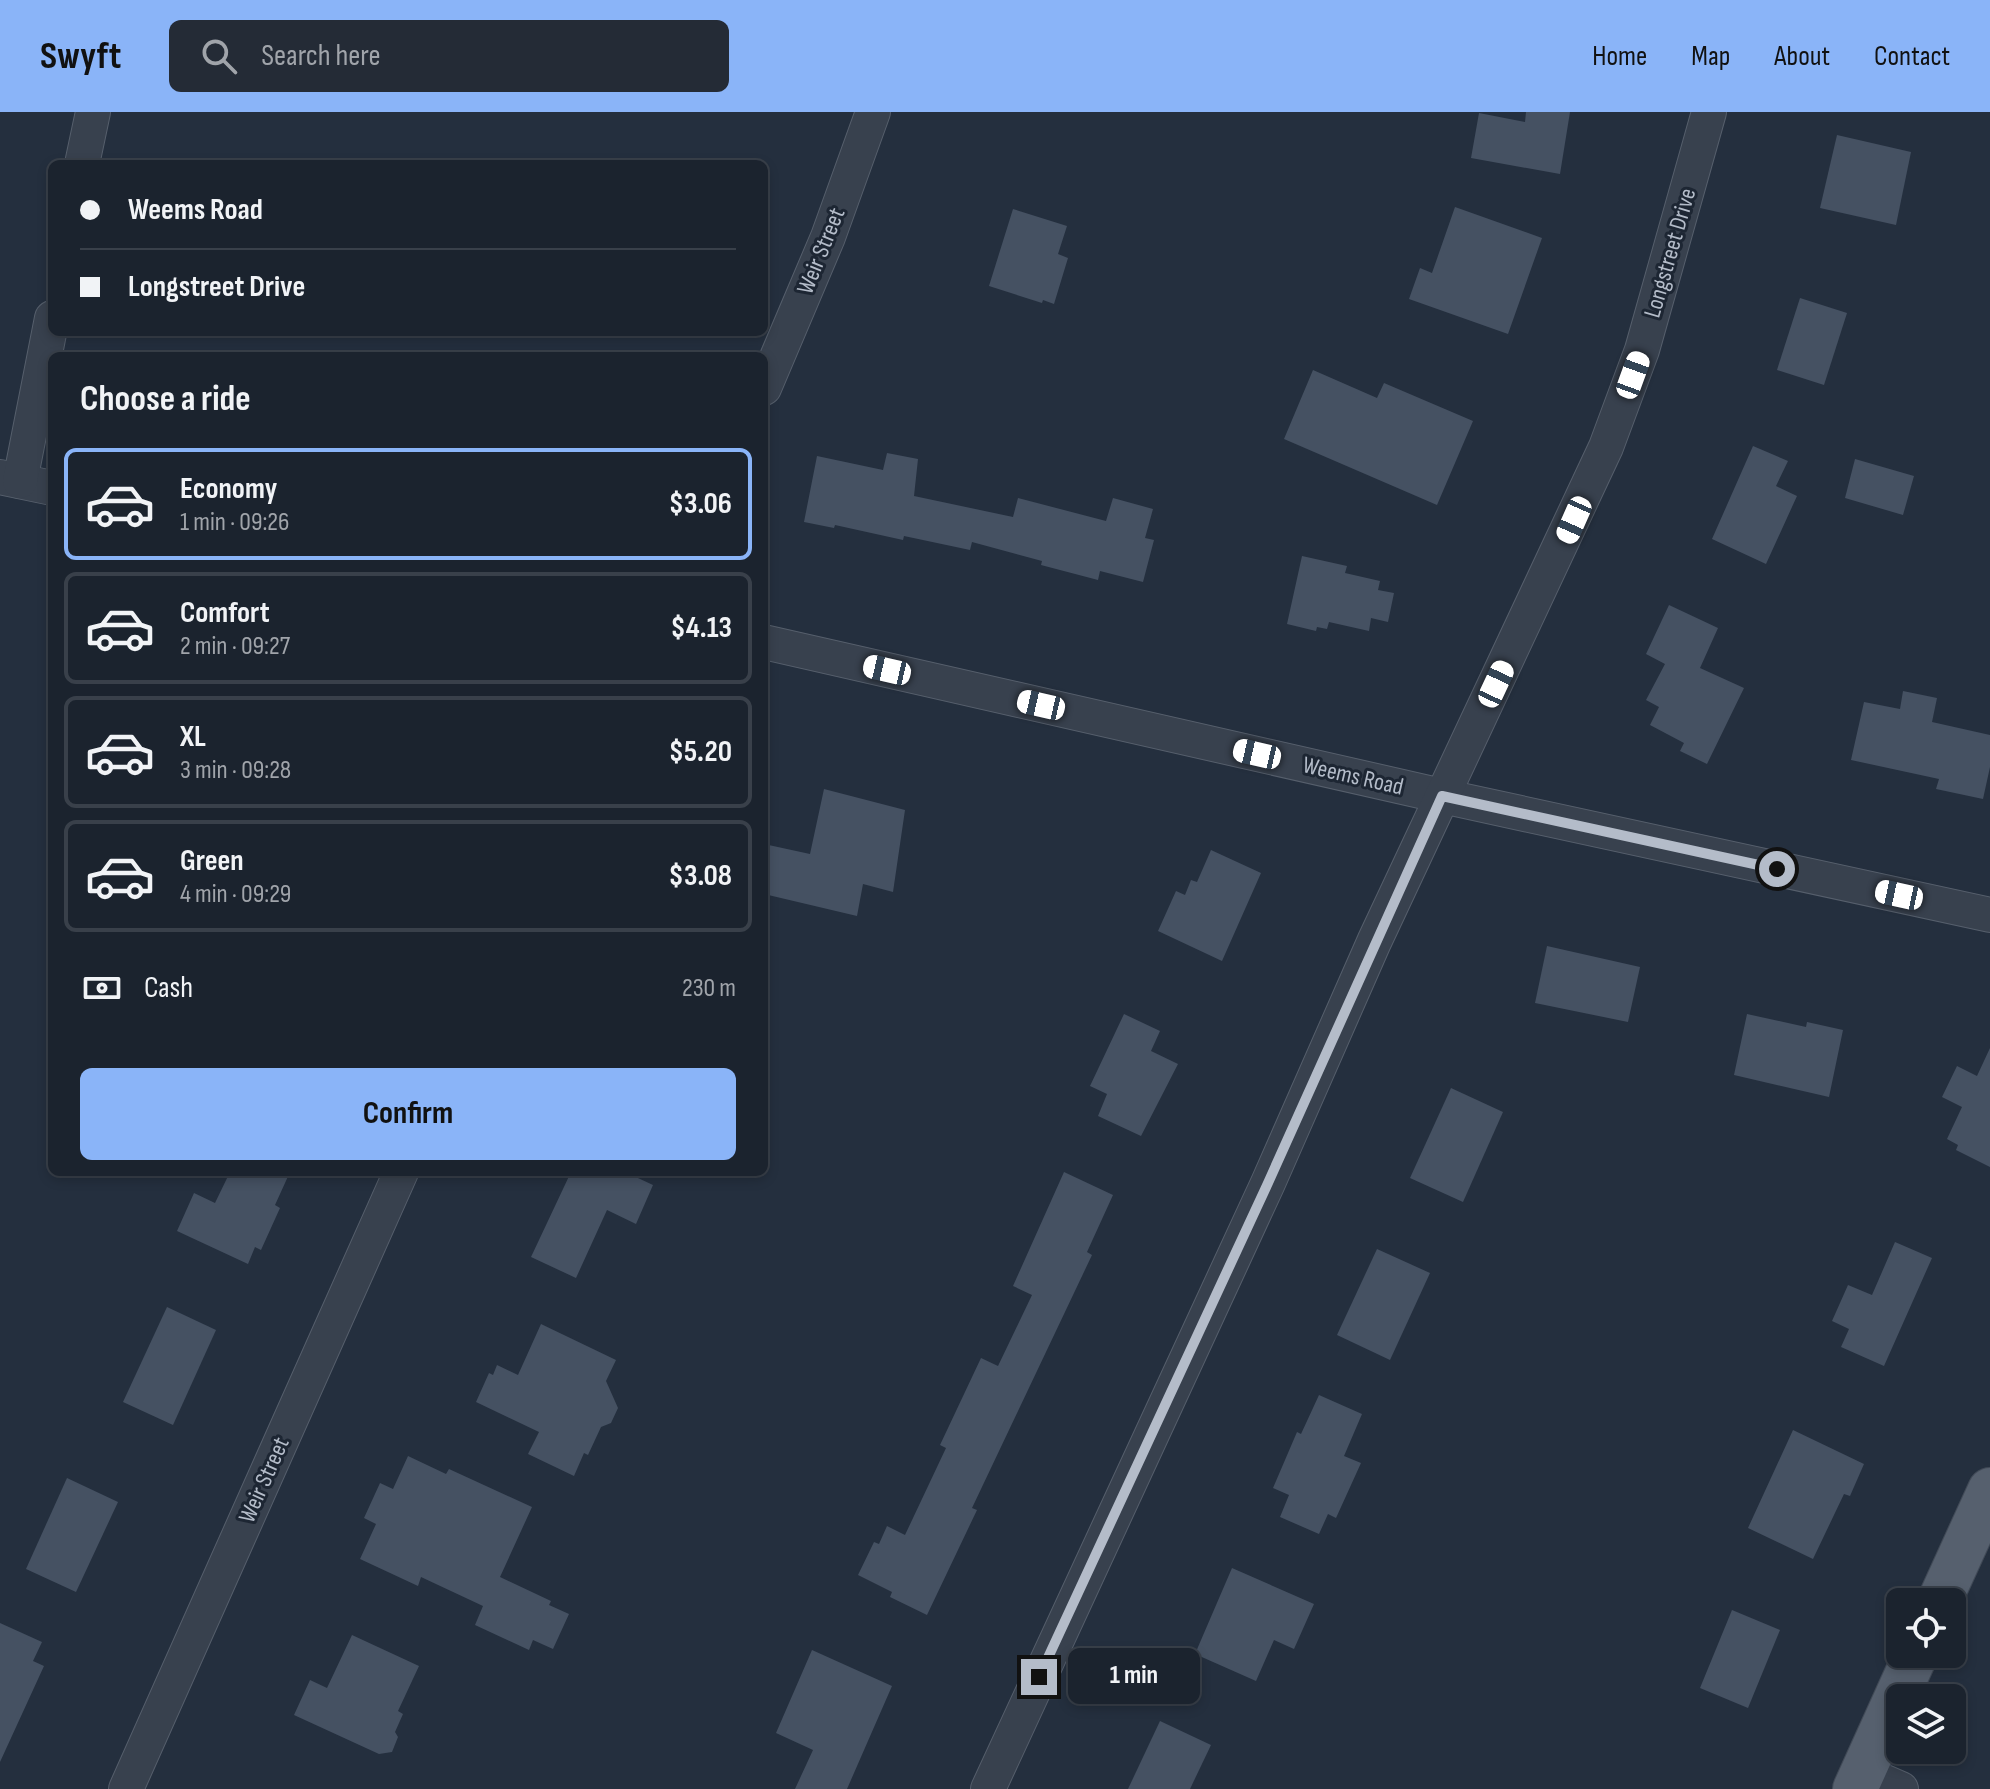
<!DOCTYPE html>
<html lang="en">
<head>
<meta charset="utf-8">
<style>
  :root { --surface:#1b232e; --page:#242b36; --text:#f1f3f6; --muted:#a0a4aa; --line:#39404a; --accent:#8ab4f8 }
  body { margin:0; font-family:"Sofia Sans Condensed",sans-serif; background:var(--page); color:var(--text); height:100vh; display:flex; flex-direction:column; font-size:30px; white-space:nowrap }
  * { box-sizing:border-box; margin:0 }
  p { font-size:26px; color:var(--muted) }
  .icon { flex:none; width:44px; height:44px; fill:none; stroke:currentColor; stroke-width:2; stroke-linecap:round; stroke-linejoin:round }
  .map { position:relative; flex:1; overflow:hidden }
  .panel { position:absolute; left:48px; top:240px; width:720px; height:824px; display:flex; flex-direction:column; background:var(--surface); border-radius:12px; box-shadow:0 4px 12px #0003,0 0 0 2px var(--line) }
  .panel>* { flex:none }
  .banner { position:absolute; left:48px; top:48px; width:720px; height:176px; border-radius:12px; box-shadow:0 4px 12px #0003,0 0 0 2px var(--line); display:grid; align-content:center; height:176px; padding:0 32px; background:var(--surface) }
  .tools { position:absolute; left:1886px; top:1476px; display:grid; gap:16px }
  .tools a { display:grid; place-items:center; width:80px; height:80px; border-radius:12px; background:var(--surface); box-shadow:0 4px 12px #0003,0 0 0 2px var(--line); font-size:40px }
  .end { position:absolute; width:36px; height:36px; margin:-18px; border:10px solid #b4bcc9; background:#111; box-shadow:0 0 0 4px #111 }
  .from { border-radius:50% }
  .bubble { position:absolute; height:56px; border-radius:12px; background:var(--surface); box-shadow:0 4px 12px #0003,0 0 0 2px var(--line); font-size:26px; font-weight:700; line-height:56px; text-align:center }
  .car { position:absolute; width:24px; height:48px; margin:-24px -12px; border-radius:10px; box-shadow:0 0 6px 2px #0007; background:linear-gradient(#fff 24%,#345 0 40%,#fff 0 76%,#345 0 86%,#fff 0) }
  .banner b { display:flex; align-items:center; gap:28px; height:76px; font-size:30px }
  .banner b+b { border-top:2px solid var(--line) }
  .banner i { width:20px; height:20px; background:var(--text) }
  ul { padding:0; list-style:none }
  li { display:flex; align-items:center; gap:24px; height:112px; margin:0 16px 12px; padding:0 16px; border:4px solid var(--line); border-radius:12px }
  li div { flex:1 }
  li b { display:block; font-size:30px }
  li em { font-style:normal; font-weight:700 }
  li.on { border-color:var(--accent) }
  li>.icon { width:72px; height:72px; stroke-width:1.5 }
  h2 { padding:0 32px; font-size:36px; line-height:96px }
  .pay { display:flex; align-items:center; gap:20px; height:88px; padding:0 32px; font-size:30px }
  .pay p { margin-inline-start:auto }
  .cta { display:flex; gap:16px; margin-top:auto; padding:16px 32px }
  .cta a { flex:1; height:92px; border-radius:12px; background:var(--accent); color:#111; font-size:32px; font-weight:700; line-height:92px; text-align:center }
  header { display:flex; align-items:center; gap:48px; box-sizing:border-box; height:112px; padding:0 40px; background:var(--accent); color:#111 }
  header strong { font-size:38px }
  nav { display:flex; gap:44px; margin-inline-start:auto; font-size:28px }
  .search { width:560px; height:72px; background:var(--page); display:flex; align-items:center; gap:20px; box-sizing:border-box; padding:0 28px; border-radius:12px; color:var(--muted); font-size:30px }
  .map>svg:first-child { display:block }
</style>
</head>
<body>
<header>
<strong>Swyft</strong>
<div class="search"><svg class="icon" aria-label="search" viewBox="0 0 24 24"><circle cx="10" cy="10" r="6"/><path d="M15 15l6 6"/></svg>Search here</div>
<nav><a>Home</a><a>Map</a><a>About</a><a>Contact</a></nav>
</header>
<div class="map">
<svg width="1990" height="1677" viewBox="0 0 1990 1677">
  <rect width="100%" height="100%" fill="#242f3e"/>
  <g fill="#455162">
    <path d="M1526,0H1570L1560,62L1471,46L1479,1L1525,10Z"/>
    <path d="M1837,23L1911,40L1896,113L1820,96Z"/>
    <path d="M1455,95L1542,126L1508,222L1409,187L1420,156L1432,161Z"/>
    <path d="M1013,97L1067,114L1058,142L1068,146L1054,192L1043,188L1042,191L989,174Z"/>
    <path d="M1800,186L1847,201L1824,273L1777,258Z"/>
    <path d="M1313,258L1377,286L1384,271L1473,309L1437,393L1284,327Z"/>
    <path d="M1753,334L1788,349L1776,374L1797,384L1766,452L1712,427Z"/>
    <path d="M887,341L918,347L914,384L1013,405L1018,386L1106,409L1113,386L1153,397L1145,426L1154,428L1143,470L1100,459L1098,468L1041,453L1042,449L972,430L970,438L904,424L903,428L835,413L834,416L804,410L817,344L883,358Z"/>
    <path d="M1855,347L1914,364L1903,403L1845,386Z"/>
    <path d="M1302,444L1347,454L1345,461L1380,469L1378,478L1394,481L1388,510L1371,506L1369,519L1329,510L1327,517L1317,515L1316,519L1287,512Z"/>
    <path d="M1669,493L1718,516L1700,556L1744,576L1707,652L1680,639L1684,631L1650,613L1659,595L1646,588L1665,552L1646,542Z"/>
    <path d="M1903,579L1937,586L1932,610L1990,623V655L1983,687L1936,677L1939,667L1851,648L1864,590L1900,597Z"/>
    <path d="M824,677L905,698L893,780L863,772L857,804L764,782V732L810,742Z"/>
    <path d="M1211,738L1261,761L1222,849L1158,819L1176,779L1185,783L1191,768L1197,770Z"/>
    <path d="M1547,834L1640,855L1628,910L1535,891Z"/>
    <path d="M1124,902L1160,919L1151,939L1178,952L1141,1024L1098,1004L1107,982L1090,974Z"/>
    <path d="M1747,902L1806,915L1807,910L1843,918L1829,985L1734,963Z"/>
    <path d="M1990,936V1055L1956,1038L1958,1033L1947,1027L1962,995L1942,985L1957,954L1977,964Z"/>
    <path d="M1451,976L1503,1000L1463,1090L1410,1066Z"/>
    <path d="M230,1060H290L275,1093L280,1096L261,1138L255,1135L248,1152L177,1119L194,1081L215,1091Z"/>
    <path d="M571,1060H625L653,1073L636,1112L607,1098L576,1166L531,1145Z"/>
    <path d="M1064,1060L1113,1083L1087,1140L1092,1143L972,1396L977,1398L927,1503L890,1485L892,1480L858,1463L874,1430L879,1432L887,1414L905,1423L946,1336L940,1333L981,1246L998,1254L1032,1183L1013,1174Z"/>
    <path d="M1895,1130L1932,1146L1884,1254L1841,1235L1849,1217L1832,1209L1848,1173L1872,1183Z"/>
    <path d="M1377,1137L1430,1161L1390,1248L1337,1223Z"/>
    <path d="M167,1195L216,1218L173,1313L123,1290Z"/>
    <path d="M541,1212L616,1248L606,1269L618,1296L611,1311L601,1315L588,1343L584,1341L574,1364L528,1342L539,1320L476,1290L489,1261L493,1263L497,1253L518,1263Z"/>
    <path d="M1319,1283L1362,1302L1344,1344L1361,1351L1336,1406L1328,1402L1319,1422L1280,1405L1289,1383L1273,1376L1297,1320L1301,1322Z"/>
    <path d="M1793,1318L1864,1352L1850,1384L1844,1382L1813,1447L1748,1416Z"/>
    <path d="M408,1344L446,1362L449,1357L532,1395L500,1465L551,1489L549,1493L569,1502L553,1537L533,1528L529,1538L475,1513L483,1494L421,1465L418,1474L360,1447L376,1412L364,1406L380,1371L393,1377Z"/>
    <path d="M67,1366L118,1390L76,1480L26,1457Z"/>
    <path d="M1232,1456L1314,1492L1294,1537L1274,1528L1256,1569L1195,1542Z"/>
    <path d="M1732,1498L1780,1518L1748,1596L1700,1576Z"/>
    <path d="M0,1511L42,1530L33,1549L44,1554L0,1650Z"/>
    <path d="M352,1523L419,1554L398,1599L403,1602L395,1620L398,1625L392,1640L379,1642L294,1603L310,1568L327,1576Z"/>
    <path d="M812,1538L892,1574L847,1677H795L813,1638L776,1621Z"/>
    <path d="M1160,1609L1211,1633L1190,1677H1128Z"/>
  </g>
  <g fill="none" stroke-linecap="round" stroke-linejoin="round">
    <g stroke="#565f6c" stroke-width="36">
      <g id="street">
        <path d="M82,52L93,0"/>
        <path d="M764,276L828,125L873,0"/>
        <path d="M0,365L52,376"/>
        <path d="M20,369L52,206"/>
        <path d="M764,530L1442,684L1990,803"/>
        <path d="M1862,1660L1901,1677"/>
        <path d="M126,1677L401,1060"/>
        <path d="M988,1677L1268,1071L1374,830L1606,335L1642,238L1709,0"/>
      </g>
    </g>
    <g stroke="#414a57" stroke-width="46">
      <g id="primary">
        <path d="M1939,1490L1990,1378"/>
        <path d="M1855,1677L1916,1542"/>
      </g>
    </g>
    <use href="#street" stroke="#38414e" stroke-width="34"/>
    <use href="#primary" stroke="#56606e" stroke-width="44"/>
  </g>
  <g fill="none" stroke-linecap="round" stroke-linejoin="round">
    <path stroke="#b4bcc9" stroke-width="10" d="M1039,1565L1268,1071L1442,684L1777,757"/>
  </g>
  <g text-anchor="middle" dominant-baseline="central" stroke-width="6" stroke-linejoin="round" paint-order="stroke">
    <g font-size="24" fill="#b4bcc9" stroke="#1d2633">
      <text transform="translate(821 139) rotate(-68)">Weir Street</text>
      <text transform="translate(1670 141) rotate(-74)">Longstreet Drive</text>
      <text transform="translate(1353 664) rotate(13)">Weems Road</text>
      <text transform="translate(264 1368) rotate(-66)">Weir Street</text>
    </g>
  </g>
</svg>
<div class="tools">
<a><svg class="icon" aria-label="locate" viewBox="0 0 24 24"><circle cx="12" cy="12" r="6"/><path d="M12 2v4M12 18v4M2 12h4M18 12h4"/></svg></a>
<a><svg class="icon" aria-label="layers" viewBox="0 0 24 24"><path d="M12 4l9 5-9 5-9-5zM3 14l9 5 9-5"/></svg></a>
</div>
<i class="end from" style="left:1777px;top:757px"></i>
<i class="end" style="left:1039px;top:1565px"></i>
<div class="bubble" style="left:1068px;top:1536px;width:132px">1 min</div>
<i class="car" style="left:1633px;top:263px;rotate:20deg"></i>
<i class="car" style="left:1574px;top:408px;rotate:204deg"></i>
<i class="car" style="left:887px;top:558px;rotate:283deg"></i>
<i class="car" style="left:1496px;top:572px;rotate:25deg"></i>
<i class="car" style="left:1041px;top:593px;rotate:283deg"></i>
<i class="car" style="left:1257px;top:642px;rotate:283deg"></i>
<i class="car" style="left:1899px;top:783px;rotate:282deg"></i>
<div class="banner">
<b><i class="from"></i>Weems Road</b>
<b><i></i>Longstreet Drive</b>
</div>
<section class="panel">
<h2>Choose a ride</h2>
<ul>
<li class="on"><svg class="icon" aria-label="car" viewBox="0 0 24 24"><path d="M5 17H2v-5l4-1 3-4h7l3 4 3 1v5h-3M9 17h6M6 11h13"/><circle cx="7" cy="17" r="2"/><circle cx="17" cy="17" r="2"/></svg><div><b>Economy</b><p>1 min · 09:26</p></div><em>$3.06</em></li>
<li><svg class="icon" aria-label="car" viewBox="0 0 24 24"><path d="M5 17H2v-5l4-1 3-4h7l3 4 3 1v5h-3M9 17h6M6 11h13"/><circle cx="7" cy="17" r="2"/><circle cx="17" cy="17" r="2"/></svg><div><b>Comfort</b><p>2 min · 09:27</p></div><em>$4.13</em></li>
<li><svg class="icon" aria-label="car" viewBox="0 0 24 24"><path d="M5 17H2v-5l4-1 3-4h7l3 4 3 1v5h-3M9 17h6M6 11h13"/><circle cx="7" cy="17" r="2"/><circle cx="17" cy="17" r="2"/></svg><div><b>XL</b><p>3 min · 09:28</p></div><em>$5.20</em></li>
<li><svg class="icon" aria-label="car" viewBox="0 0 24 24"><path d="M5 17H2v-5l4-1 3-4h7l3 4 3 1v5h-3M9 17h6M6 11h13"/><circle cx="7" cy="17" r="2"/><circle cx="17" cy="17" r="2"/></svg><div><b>Green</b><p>4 min · 09:29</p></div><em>$3.08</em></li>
</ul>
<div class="pay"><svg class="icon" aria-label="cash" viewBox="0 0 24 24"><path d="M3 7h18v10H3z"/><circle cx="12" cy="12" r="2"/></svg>Cash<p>230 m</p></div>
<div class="cta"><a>Confirm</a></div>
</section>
</div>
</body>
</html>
